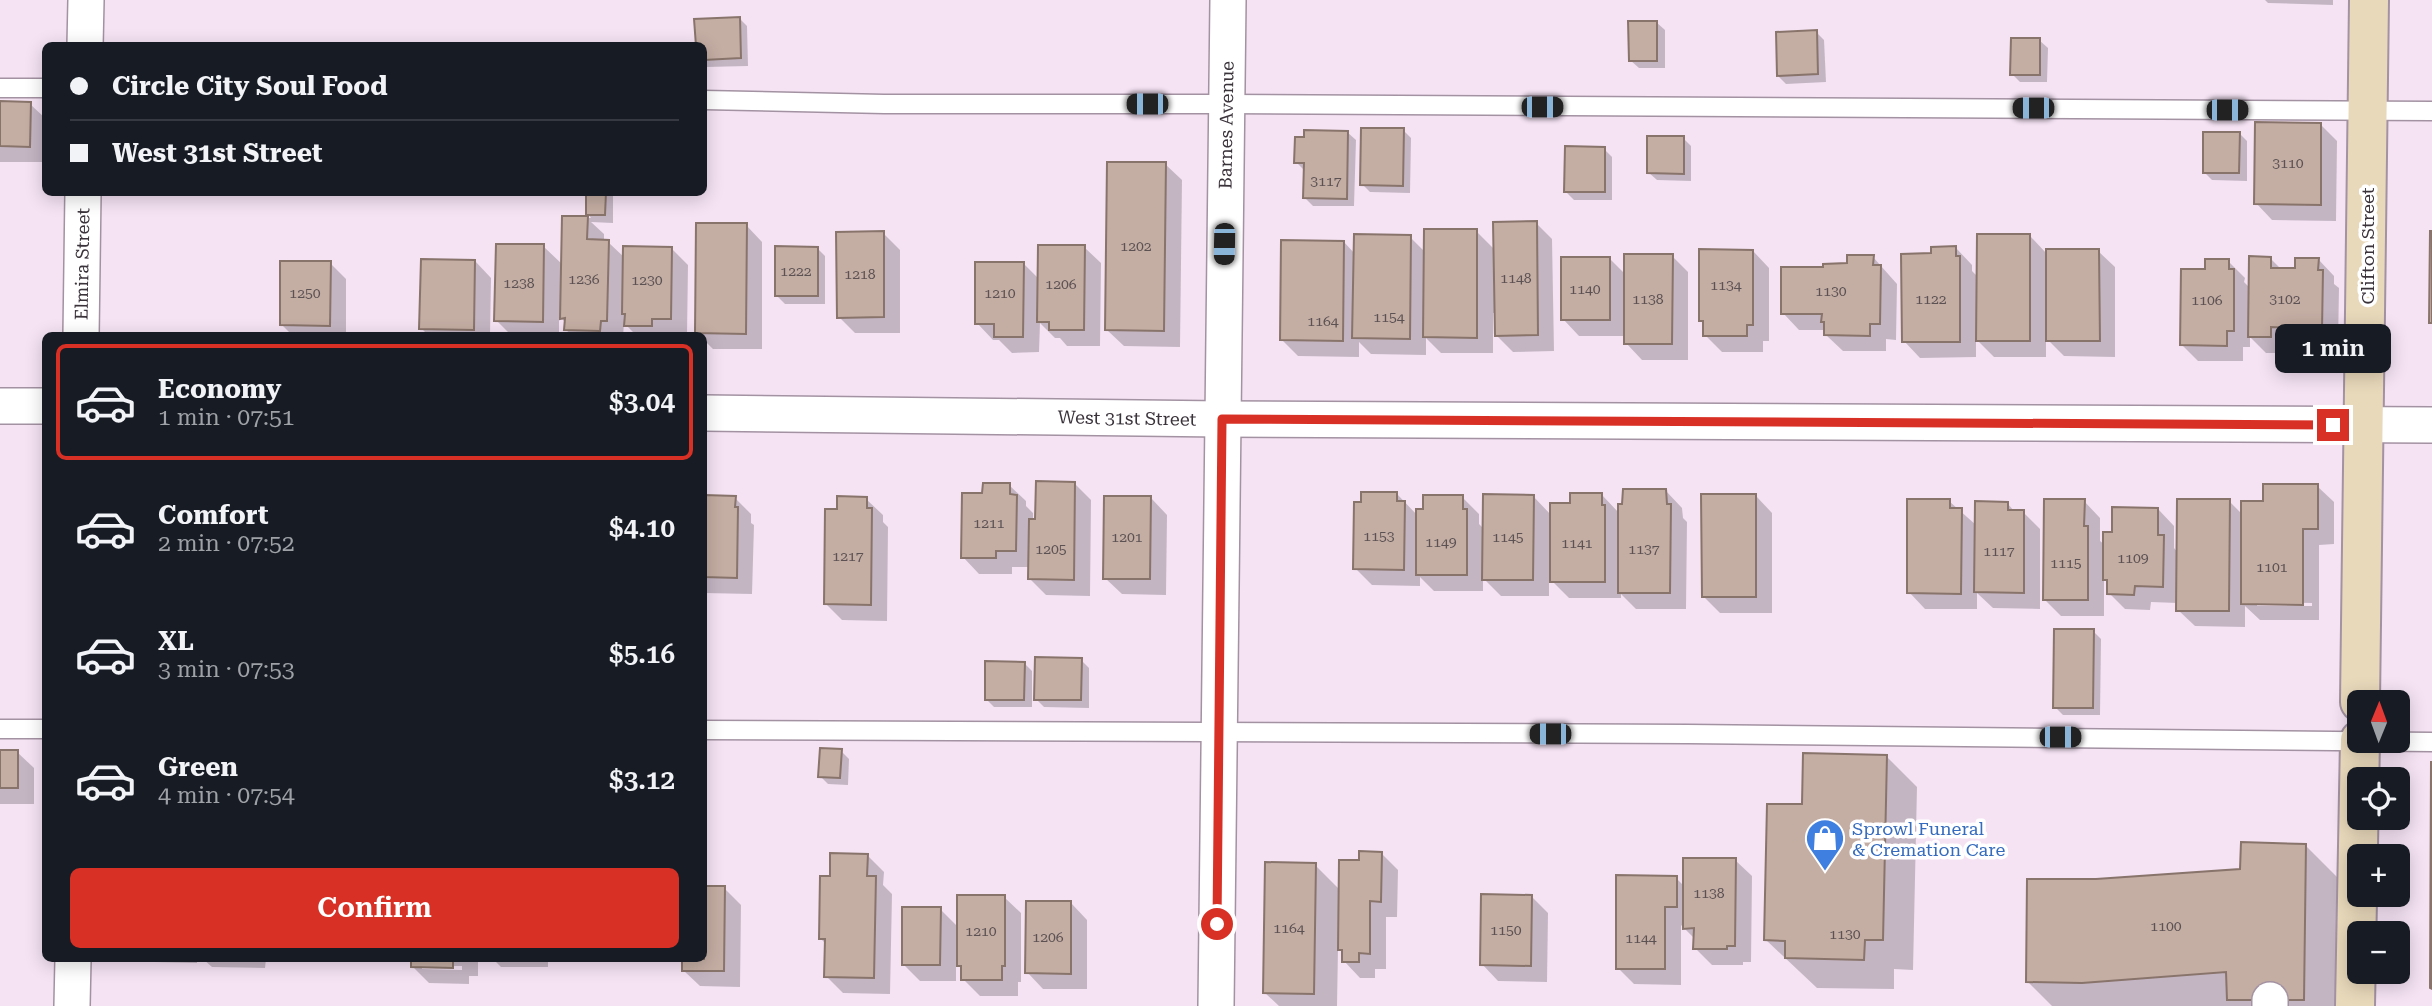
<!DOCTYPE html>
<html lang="en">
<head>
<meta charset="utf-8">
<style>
  :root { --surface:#171b24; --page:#242831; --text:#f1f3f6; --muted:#9ea1a6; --line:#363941; --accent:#d93025 }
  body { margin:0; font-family:"Roboto Serif",serif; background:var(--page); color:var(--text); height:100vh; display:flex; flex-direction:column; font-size:26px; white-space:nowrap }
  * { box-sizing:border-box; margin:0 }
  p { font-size:23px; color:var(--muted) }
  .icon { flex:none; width:38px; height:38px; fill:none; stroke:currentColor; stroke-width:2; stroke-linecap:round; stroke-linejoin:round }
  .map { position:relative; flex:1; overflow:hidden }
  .sheet { position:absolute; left:42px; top:332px; width:665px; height:630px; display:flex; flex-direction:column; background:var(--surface); border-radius:10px; box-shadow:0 4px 18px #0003 }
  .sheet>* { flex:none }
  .top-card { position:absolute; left:42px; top:42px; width:665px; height:154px; border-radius:10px; box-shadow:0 4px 18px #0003; display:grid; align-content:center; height:154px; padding:0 28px; background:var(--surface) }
  .needle { width:46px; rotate:1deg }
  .fabs { position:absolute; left:2347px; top:690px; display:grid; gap:14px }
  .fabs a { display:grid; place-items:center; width:63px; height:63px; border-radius:10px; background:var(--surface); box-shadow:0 4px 18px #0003; font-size:35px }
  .end { position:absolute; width:32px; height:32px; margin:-16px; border:9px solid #d93025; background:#fff; box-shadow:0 0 0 4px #fff }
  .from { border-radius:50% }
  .bubble { position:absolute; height:49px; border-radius:10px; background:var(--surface); box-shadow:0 4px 18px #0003; font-size:23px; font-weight:600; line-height:49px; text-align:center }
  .car { position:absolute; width:21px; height:42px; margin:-21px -10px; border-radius:9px; box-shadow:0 0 5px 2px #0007; background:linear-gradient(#222 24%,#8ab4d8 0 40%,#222 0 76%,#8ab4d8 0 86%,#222 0) }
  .top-card b { display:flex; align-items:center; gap:24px; height:66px; font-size:26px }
  .top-card b+b { border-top:2px solid var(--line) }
  .top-card i { width:18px; height:18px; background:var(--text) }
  ul { padding:12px 0 0; list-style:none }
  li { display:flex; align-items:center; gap:21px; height:116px; margin:0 14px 10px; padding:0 14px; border:4px solid transparent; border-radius:10px }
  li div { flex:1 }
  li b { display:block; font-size:26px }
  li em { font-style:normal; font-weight:600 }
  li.selected { border-color:var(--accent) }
  li>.icon { width:63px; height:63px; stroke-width:1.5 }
  .button { display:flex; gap:14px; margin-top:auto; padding:14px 28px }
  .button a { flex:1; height:80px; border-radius:10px; background:var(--accent); color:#fff; font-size:28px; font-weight:600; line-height:80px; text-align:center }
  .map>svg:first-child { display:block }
</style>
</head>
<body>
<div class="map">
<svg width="2432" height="1006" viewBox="0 0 2432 1006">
  <rect width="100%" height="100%" fill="#f5e3f4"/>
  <g fill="#0003" fill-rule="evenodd">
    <path d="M2265,0H2333V5L2268,3Z"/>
    <path d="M739,18L747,26L748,66L706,67L704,64V46Z"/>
    <path d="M1656,22L1665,30V68H1639L1630,60Z"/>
    <path d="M1816,32L1824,40L1826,82L1786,84L1778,76Z"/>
    <path d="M2039,40L2048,48L2047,82H2020L2012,74Z"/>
    <path d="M0,103L30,104L46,119V162H0Z"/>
    <path d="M2321,125L2337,141L2336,221L2272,220L2256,203Z"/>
    <path d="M1403,130L1411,138L1410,193L1370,192L1362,184Z"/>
    <path d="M1347,132L1356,140L1354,206H1313L1305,198L1304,170L1296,162Z"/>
    <path d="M2239,133L2247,141V181L2212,180L2204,172Z"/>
    <path d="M1683,138L1691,146V181L1657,180L1648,172Z"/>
    <path d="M1604,149L1612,157V200H1574L1566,192Z"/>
    <path d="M1165,164L1182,180L1180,347L1124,346L1107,330Z"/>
    <path d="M588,192H613V223L591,222L604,234V241L608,242L625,258L671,248L688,265L687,335L637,336L624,323L623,336H573L566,330V323L559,316V336H512L496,320L543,246L563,265V218H591L588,214Z"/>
    <path d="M1536,223L1552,239L1554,351L1513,352L1496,335V313H1493V353H1441L1426,338V355L1371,354L1359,342V357L1298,356L1282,340L1344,242L1355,254L1410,237L1425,252L1476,231L1495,250Z"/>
    <path d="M746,225L762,242V349H713L704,340V336L696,333Z"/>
    <path d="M883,233L900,250V333H855L839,317Z"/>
    <path d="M2030,236L2047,254L2098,251L2115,267V357L2064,356L2046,338V357H1994L1976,339V357L1920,358L1904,341L1933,255L1956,248L1972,265V271L1978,277Z"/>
    <path d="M1084,247L1101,263L1100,346H1067L1060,338H1055L1040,323L1039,352L1012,353L999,340H993L977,323L1024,264L1039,279Z"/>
    <path d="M817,248L825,256V304H785L777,296Z"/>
    <path d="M1753,251L1769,268V341H1763V352H1722L1705,335V325L1700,320Z"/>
    <path d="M1672,256L1688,272V360H1642L1626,343V336H1579L1563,319L1609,258L1626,275Z"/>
    <path d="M1873,257L1897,284L1896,340L1886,339V351H1843L1826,335V330H1799L1783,313L1825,269L1848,265Z"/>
    <path d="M2271,259L2282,270H2296L2318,259L2334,276V284L2339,288L2338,345H2334V355L2313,356L2301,344L2287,343V353H2266L2250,337V347H2243V361H2198L2182,345L2207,271L2228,261L2245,278L2244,282L2250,288Z"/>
    <path d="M475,261L491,278L490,336H429L421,328Z"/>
    <path d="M330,263L346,279V336H293L282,325Z"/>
    <path d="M1074,483L1091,500L1090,596L1046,595L1029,578V567H1012V574H979L963,557L984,495L1009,485L1026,501V506L1033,513V521H1037Z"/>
    <path d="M2317,486L2334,502V544L2319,545V620H2260L2245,606V627L2195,626L2178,610V603L2151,602L2150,610L2125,609L2109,593V584L2104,579V616H2061L2044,599L2084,501L2100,518V541L2105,545L2113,534L2158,509L2174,526V548L2178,553L2229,501L2243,515L2265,503ZM2257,602L2312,603V606H2257Z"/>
    <path d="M1666,491L1682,508L1683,518L1687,522L1686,609H1636L1621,594V598H1569L1549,578V596H1501L1483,578V591H1434L1420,577V586L1372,585L1355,568L1397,494L1418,516L1462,497L1479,514V524L1484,529L1533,496L1551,515L1572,505L1602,495L1619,513Z"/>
    <path d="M1756,496L1772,513V613H1720L1703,596Z"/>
    <path d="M704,497L735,498L751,514V523L754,525L752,594L704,593Z"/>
    <path d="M1151,498L1167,515L1166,595L1122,594L1105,578Z"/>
    <path d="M866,499L883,515V522L888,527L887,621L842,620L825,603L839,511Z"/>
    <path d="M1949,501L1976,525L2007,503L2015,512H2023L2040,529V609L1993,608L1977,593V609H1925L1909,592Z"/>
    <path d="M2093,631L2101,639L2100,715H2063L2055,707Z"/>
    <path d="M1081,660L1089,668V708L1044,707L1036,699Z"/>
    <path d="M1024,663L1032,671V707H994L986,699Z"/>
    <path d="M841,751L849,759L848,785L828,784L820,776Z"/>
    <path d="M0,752H17L34,768V804H0Z"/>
    <path d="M1886,756L1917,787L1913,970L1894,969V989L1817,988L1766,940L1804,806Z"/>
    <path d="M2306,846L2345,885L2343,1006H2052L2027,981L2096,881L2242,871Z"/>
    <path d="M1381,853L1398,870L1397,917H1386V969H1375V978H1360L1344,961V953L1338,948L1337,1006H1279L1264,992L1315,865L1340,890L1361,862Z"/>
    <path d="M867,855L884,872L883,885L892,894L890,994L843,993L826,976L827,945L820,938L832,878Z"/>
    <path d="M1735,860L1752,876L1751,962H1743V965H1712L1695,948V939L1681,925V985L1634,984L1618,968L1676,878L1685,887Z"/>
    <path d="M704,888H724L741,905L740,987L700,986L683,970V959H704Z"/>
    <path d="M1531,896L1548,913L1547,982L1498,981L1482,964Z"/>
    <path d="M1004,897L1021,913V982H1018V996H980L963,979V970L956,963V981H920L903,964L940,909L959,928Z"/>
    <path d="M1071,903L1087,920V989H1043L1027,972Z"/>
    <path d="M151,959H197V963L154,962Z"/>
    <path d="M203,959H266L265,968L212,967Z"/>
    <path d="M412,959H478V976H469V984L429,983L412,966ZM422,966H462V970L422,969Z"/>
    <path d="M493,959H548V967H501Z"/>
  </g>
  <g fill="#c4ada3" stroke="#89746b" stroke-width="2">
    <path d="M740,17L741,58L704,60V46H696L694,19Z"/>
    <path d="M1628,21H1657V61H1629Z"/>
    <path d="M1817,30L1818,74L1777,76L1776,32Z"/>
    <path d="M2011,38H2040V75H2010Z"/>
    <path d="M0,101L31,102L30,147L0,146Z"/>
    <path d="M2255,122L2321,123V205L2254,204Z"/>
    <path d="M1361,128H1404L1403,186L1360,185Z"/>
    <path d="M1304,130L1348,131L1347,199L1303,198L1304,163H1294L1295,137H1304Z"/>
    <path d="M2203,132H2240L2239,173H2203Z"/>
    <path d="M1647,136H1684V174L1647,173Z"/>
    <path d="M1565,146L1605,147V192H1564Z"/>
    <path d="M1107,162H1166L1164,331L1105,330Z"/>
    <path d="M586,192H606L605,215H586Z"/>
    <path d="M562,216H588L587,239L609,240L607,321H601L600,331L564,330L565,318L560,319Z"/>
    <path d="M1537,221L1538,335L1495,336L1493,222Z"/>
    <path d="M696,223H747L746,334L695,333Z"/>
    <path d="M1424,229H1477V338L1423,337Z"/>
    <path d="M884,231V317L837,318L836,232Z"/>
    <path d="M2430,231H2432V323H2429Z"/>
    <path d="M1354,234L1411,235L1410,339L1352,338Z"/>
    <path d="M1977,234H2030V341H1976Z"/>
    <path d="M1281,240L1344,241L1343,341L1280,340Z"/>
    <path d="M496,244H544L543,322L494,321Z"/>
    <path d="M1038,245H1085L1084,330H1049V322H1037Z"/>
    <path d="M623,246L672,247L671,319H652V326H624L625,314H622Z"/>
    <path d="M775,246L818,247V296H775Z"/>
    <path d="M1956,246V256H1960V342H1902L1901,254L1931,253V247Z"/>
    <path d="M1699,249L1753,250V325H1747V336H1703V321H1699Z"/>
    <path d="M2046,249H2099L2100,341H2046Z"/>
    <path d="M1624,254H1673L1672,344H1624Z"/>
    <path d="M1847,255H1874L1873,265H1881L1880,324H1870V336L1824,335V322H1821L1822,314H1781V267H1823V264L1847,263Z"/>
    <path d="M2249,256L2271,257V268H2295V258H2319L2318,270H2323L2322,330H2318V340H2294V328L2271,327V337H2248Z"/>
    <rect x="1561" y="257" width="49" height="63"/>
    <path d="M421,259L475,260L474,330L419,329Z"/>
    <path d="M2205,259H2229V269H2234V331H2227V346L2180,345L2181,269H2205Z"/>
    <path d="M280,261H331L330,326L280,325Z"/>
    <path d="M975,262H1024L1023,337H994V324H975Z"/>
    <path d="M1036,481L1075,482L1074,580L1028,579L1029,519H1035Z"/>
    <path d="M983,483H1010V494L1017,495L1016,551H996V558H961L962,493H982Z"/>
    <path d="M2263,484H2318V529H2303V605L2241,604V501H2263Z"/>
    <path d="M1623,489H1666L1667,504H1671L1670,593H1618V504H1622Z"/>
    <path d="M1361,492H1397V501H1405L1404,570L1353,569L1354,502H1361Z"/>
    <path d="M1570,493H1602V505H1605V582H1550V503H1570Z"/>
    <path d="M1483,494L1534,495L1533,580H1482Z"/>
    <path d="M1701,494H1756V597H1702Z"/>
    <path d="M704,495L736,496L735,507H738L737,578L704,577Z"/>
    <path d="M1423,495H1463V509H1467V575H1416V509H1423Z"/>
    <path d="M837,496L867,497V508H872L871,605L824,604L825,509H837Z"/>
    <path d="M1104,496H1151L1150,579H1103Z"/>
    <path d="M1907,499H1950V508H1962L1961,594L1907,593Z"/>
    <path d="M2044,499H2085L2084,526H2088V600H2043Z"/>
    <path d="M2177,499H2230L2229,611H2176Z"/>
    <path d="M1975,501L2008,502V510H2024V593L1974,592Z"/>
    <path d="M2112,507L2158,508V535H2164L2163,587L2135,586L2134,595L2107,594V580H2103V532H2112Z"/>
    <path d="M2054,629H2094L2093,708H2053Z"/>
    <path d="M1035,657L1082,658L1081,700H1034Z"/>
    <path d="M985,661L1025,662L1024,700H985Z"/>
    <path d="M820,748L842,749L840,778L818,777Z"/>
    <rect x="0" y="750" width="18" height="38"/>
    <path d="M1803,753L1887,755L1883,940H1865L1864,960L1785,958V941L1764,940L1767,804H1802Z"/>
    <path d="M2431,762H2432V989L2430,988Z"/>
    <path d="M2241,842L2306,844L2304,1000H2227L2226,972L2082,983L2026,982L2027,879H2096L2240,869Z"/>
    <path d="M1359,851L1382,852L1381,902L1370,901V954L1359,953V962H1342V950H1338L1339,860H1359Z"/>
    <path d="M830,853L868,854L867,876H876L874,978L824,977L825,939H819L820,876H830Z"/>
    <path d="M1683,858H1736L1735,946H1727V949H1693L1694,928L1683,929Z"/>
    <path d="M1265,862L1316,863L1314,994L1263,993Z"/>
    <path d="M1616,875L1677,876V907H1665V969H1616Z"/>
    <path d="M704,886H725L724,971H682V959H704Z"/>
    <path d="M1481,894L1532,895L1531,966L1480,965Z"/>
    <path d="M957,895H1005V966H1002V980H961V966H957Z"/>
    <path d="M1026,901H1071V974L1025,973Z"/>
    <path d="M902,907H941L940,965H902Z"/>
    <path d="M411,959H462L453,960V968L411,967Z"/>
  </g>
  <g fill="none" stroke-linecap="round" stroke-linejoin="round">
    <g stroke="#a392a2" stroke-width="21">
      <g id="lane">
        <path d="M0,88H46"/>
        <path d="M704,100L884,104H1226L2432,111"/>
        <path d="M0,729H46"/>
        <path d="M704,730L1688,734L2432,742"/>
      </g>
    </g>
    <g stroke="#a392a2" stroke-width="38">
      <g id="street">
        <path d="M85,46L86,0"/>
        <path d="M81,336L83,192"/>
        <path d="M0,406H46"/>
        <path d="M704,413L1222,419L2432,425"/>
        <path d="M72,1006L73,959"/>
        <path d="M1216,1006L1228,0"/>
        <path d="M2270,1006V1000"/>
      </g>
    </g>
    <g stroke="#a392a2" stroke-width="42">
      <g id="secondary">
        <path d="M2360,702L2369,0"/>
        <path d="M2355,1006L2360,740"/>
      </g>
    </g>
    <use href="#lane" stroke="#fff" stroke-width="18"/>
    <use href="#street" stroke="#fff" stroke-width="35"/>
    <use href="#secondary" stroke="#e9d9bb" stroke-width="38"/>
  </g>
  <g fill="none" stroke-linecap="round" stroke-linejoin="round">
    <path stroke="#d93025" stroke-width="9" d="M1217,924L1222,419L2333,425"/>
  </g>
  <defs>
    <g id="shop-pin" transform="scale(2.0125)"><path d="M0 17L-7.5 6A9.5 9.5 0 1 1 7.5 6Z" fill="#3f7fe0" stroke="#fff"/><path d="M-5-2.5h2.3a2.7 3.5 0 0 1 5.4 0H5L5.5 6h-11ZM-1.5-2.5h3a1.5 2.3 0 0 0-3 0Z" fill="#fff"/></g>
  </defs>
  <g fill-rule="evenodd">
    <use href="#shop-pin" x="1825" y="838"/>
  </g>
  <g text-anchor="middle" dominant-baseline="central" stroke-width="7" stroke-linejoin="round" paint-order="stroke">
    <g font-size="14" fill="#5c5254">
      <text x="2288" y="163">3110</text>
      <text x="1326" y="181">3117</text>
      <text x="1136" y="246">1202</text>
      <text x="796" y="271">1222</text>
      <text x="860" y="274">1218</text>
      <text x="1516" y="278">1148</text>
      <text x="584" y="279">1236</text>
      <text x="647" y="280">1230</text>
      <text x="519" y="283">1238</text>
      <text x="1061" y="284">1206</text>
      <text x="1726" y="285">1134</text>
      <text x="1585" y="289">1140</text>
      <text x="1831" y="291">1130</text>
      <text x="305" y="293">1250</text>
      <text x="1000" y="293">1210</text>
      <text x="1648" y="299">1138</text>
      <text x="1931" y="299">1122</text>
      <text x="2285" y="299">3102</text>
      <text x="2207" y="300">1106</text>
      <text x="1389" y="317">1154</text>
      <text x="1323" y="321">1164</text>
      <text x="989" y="523">1211</text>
      <text x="1379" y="536">1153</text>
      <text x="1127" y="537">1201</text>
      <text x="1508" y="537">1145</text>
      <text x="1441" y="542">1149</text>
      <text x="1577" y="543">1141</text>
      <text x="1051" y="549">1205</text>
      <text x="1644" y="549">1137</text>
      <text x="1999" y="551">1117</text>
      <text x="848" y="556">1217</text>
      <text x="2133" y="558">1109</text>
      <text x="2066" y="563">1115</text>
      <text x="2272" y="567">1101</text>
      <text x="1709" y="893">1138</text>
      <text x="2166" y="926">1100</text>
      <text x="1289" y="928">1164</text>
      <text x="1506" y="930">1150</text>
      <text x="981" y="931">1210</text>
      <text x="1845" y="934">1130</text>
      <text x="1048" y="937">1206</text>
      <text x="1641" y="938">1144</text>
    </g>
    <g font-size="18" fill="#3a333a" stroke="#fff">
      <text transform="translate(1226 125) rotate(-89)">Barnes Avenue</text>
      <text transform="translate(2367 246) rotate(-90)">Clifton Street</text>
      <text transform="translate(82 264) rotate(-89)">Elmira Street</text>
      <text transform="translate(1127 418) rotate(1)">West 31st Street</text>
    </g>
    <g font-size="18" fill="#366cbe" stroke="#fff" text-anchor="start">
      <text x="1852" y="828">Sprowl Funeral<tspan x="1852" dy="21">&amp; Cremation Care</tspan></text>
    </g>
  </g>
</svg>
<div class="fabs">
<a><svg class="needle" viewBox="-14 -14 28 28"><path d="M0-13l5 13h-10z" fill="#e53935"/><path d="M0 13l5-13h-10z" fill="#9ea1a6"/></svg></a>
<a><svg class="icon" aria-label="locate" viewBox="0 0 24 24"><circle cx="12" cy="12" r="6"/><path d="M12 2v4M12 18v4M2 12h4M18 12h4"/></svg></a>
<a>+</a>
<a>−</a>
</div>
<i class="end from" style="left:1217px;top:924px"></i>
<i class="end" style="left:2333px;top:425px"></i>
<div class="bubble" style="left:2275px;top:324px;width:116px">1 min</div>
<i class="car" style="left:1147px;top:104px;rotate:270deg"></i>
<i class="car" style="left:1542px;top:107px;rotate:90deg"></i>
<i class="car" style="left:2033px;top:108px;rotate:270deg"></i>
<i class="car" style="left:2227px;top:110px;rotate:90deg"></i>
<i class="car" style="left:1224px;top:244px;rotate:181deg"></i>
<i class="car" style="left:1550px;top:734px;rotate:270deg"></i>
<i class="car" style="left:2060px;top:737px;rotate:90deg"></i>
<div class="top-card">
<b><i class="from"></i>Circle City Soul Food</b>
<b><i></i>West 31st Street</b>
</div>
<section class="sheet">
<ul>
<li class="selected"><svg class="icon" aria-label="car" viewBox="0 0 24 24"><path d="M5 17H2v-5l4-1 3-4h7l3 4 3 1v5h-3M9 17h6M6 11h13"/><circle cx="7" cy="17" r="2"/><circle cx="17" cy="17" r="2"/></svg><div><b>Economy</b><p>1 min · 07:51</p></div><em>$3.04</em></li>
<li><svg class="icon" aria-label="car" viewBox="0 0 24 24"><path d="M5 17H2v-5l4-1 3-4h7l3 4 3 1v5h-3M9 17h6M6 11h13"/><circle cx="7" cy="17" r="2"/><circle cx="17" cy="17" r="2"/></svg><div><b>Comfort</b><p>2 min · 07:52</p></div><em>$4.10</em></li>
<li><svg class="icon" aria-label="car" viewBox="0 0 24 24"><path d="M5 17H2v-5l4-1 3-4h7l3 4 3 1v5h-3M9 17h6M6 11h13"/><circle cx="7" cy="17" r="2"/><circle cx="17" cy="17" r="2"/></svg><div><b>XL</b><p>3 min · 07:53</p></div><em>$5.16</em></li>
<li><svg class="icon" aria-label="car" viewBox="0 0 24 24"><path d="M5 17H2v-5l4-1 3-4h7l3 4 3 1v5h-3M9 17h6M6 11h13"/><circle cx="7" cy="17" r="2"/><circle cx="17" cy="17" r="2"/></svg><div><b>Green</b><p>4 min · 07:54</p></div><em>$3.12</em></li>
</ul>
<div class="button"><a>Confirm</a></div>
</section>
</div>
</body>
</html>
